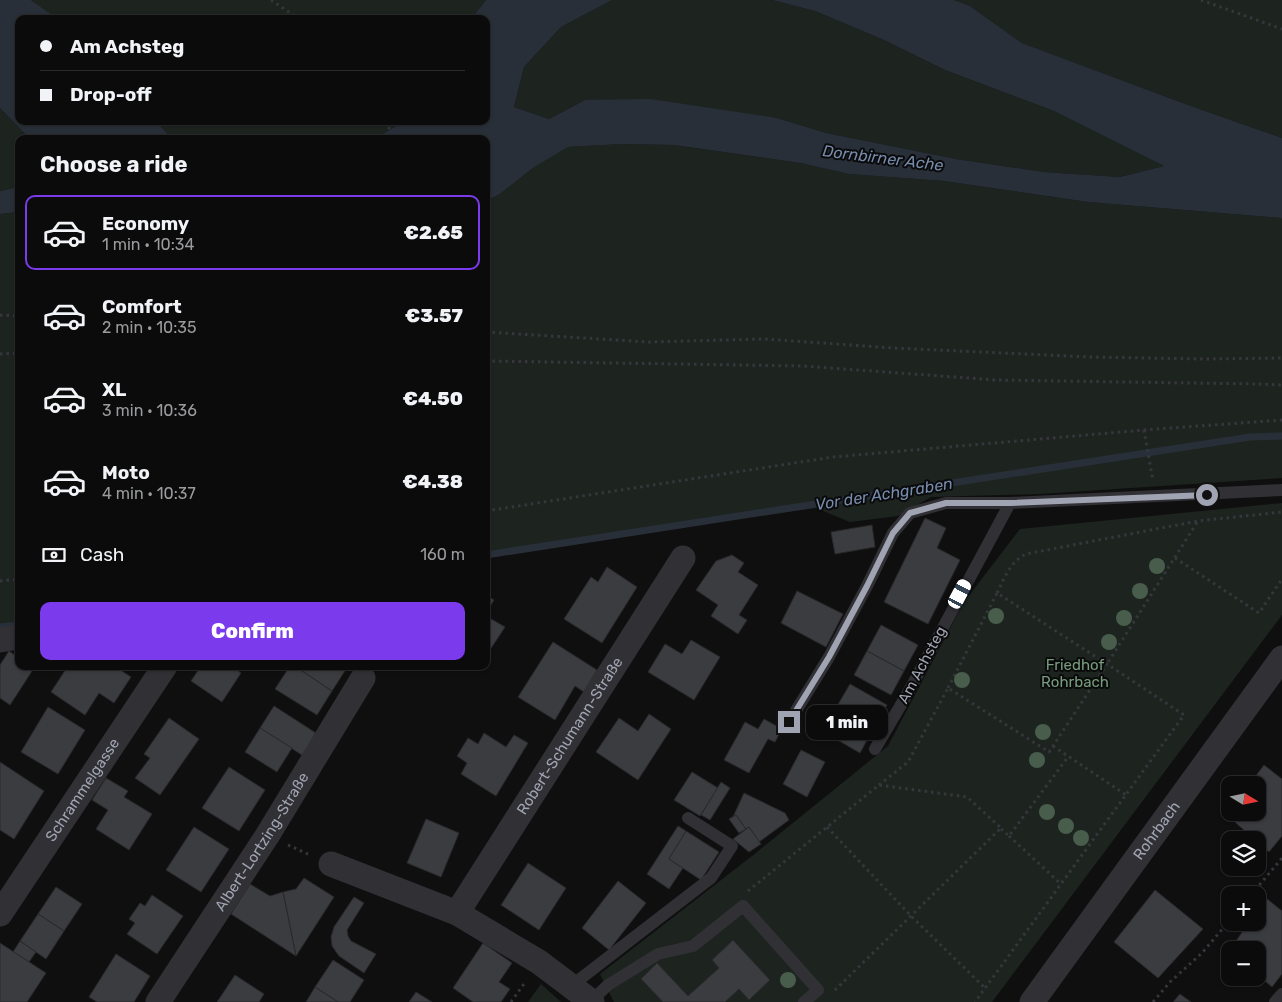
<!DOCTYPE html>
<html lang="en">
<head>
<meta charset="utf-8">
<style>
  :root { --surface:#0b0b0c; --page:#19191a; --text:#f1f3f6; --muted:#9a9b9d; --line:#2b2b2d; --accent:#7c3aed }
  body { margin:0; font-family:Rubik,sans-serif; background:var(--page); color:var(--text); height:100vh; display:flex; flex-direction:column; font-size:19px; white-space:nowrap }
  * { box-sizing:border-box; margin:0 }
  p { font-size:16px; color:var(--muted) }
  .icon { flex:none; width:28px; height:28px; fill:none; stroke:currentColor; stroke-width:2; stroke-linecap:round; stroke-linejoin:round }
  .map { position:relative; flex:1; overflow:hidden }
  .details { position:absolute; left:15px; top:135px; width:475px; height:535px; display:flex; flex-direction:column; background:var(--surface); border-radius:10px; box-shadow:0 1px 4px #0004,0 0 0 1px var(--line) }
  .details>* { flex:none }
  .banner { position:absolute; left:15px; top:15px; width:475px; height:110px; border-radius:10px; box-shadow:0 1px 4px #0004,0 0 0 1px var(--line); display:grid; align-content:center; height:110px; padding:0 25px; background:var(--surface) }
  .needle { width:32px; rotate:100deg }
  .fabs { position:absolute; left:1221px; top:776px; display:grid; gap:10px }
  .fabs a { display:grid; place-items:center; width:45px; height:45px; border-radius:10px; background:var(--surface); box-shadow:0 1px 4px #0004,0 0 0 1px var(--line); font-size:25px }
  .end { position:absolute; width:22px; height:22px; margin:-11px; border:6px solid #a0a3b1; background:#111; box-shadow:0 0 0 2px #111 }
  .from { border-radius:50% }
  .bubble { position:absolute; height:35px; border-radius:10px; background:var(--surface); box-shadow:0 1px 4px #0004,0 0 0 1px var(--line); font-size:16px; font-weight:800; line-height:35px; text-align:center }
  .car { position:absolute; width:15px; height:30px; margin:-15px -8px; border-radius:6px; box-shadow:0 0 4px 1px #0007; background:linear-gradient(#fff 24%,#345 0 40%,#fff 0 76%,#345 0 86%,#fff 0) }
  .banner b { display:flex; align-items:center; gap:18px; height:48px; font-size:19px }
  .banner b+b { border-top:1px solid var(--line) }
  .banner i { width:12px; height:12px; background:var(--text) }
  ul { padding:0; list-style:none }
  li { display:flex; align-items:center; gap:15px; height:75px; margin:0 10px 8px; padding:0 15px; border:2px solid transparent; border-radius:10px }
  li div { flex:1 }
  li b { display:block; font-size:19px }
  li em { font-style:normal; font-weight:800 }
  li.active { border-color:var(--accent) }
  li>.icon { width:45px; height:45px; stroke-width:1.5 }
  h2 { padding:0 25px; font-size:22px; line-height:60px }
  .pay { display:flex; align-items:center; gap:12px; height:55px; padding:0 25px; font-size:19px }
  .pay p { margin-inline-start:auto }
  .cta { display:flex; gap:10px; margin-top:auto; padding:10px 25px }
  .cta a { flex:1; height:58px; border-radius:10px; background:var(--accent); color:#fff; font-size:20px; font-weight:800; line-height:58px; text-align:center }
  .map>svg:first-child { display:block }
</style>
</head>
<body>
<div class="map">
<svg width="1282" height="1002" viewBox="0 0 1282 1002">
  <rect width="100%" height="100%" fill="#0f0f10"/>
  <g fill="#1d241f">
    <path d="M31,0H486L471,19H58Z"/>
    <path d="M612,0H772L815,11L884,40L945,70L1054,111L1164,166L1120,177L1044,172L956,159L826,133L777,118L585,100L549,119L514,107L524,67L561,27Z"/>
    <path d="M954,0H1282V138L1188,105L1022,43L970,6Z"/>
    <path d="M0,108L30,139H19V187L0,191Z"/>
    <path d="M156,121H405L374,139H172Z"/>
    <path d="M622,144L674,145L800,163L849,174L944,181L1088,202L1282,218V478L1039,494L931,497L898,516L850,522L816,508L615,535L486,556V201L500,194L533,168L568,147Z"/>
    <path d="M19,212V626L0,629V214Z"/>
    <path d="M1282,503V615L992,1002H614L600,974L752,856L888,746L964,602L1020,529Z"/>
    <path d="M541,984L561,1002H528Z"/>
  </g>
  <g fill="#292f38">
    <path d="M0,0H31L58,19H19V121H156L172,139H30L0,108Z"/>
    <path d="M486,0H612L561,27L524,67L514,107L549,119L585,100L650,99L777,118L826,133L956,159L1044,172L1120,177L1164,166L1054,111L945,70L884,40L815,11L772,0H954L970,6L1022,43L1188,105L1282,138V218L1088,202L944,181L849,174L800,163L674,145L622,144L568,147L533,168L500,194L486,201V139H374L405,121H486V19H471Z"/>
    <path d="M19,187V212L0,214V191Z"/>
  </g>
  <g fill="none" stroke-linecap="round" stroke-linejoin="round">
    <g stroke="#292f38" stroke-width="7">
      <path d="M486,555L1250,437L1282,436"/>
      <path d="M0,627L19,625"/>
    </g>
  </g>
  <g fill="#3b3c40" stroke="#29292c">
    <path d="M925,518L946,528L937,548L960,560L928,624L884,602Z"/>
    <path d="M872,525L875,547L835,554L831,532Z"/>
    <path d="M732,555L744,563L738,572L758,585L739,615L747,620L738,634L711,616L718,605L696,590L716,561Z"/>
    <path d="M607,567L637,587L602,643L564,619L591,577L598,582Z"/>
    <path d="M797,591L843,614L826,647L781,623Z"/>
    <path d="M486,595L494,600L486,613Z"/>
    <path d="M486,616L505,627L486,656Z"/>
    <path d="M881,625L918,645L904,671L867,651Z"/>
    <path d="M691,640L720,657L694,700L648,672L665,644L682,654Z"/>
    <path d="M553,642L597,670L584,692L575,686L555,720L518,697Z"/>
    <path d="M9,651L19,658V666L34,668L10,705L0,698V665Z"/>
    <path d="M867,651L904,671L891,695L854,675Z"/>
    <path d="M68,666H114L131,677L114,703L99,693L85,715L51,692Z"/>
    <path d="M201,666H231L241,673L222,702L191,681Z"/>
    <path d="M290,666H295L332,691L317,715L275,689Z"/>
    <path d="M295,666H348L332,691Z"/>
    <path d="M850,684L887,705L873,729L836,708Z"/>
    <path d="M274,706L319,735L305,757L260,728Z"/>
    <path d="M48,707L85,730L58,774L21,752Z"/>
    <path d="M836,708L873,729L860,753L822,731Z"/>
    <path d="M649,714L671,729L638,780L596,752L619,718L638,731Z"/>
    <path d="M169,718L199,739L160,795L135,778L150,758L144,754Z"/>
    <path d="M764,719L782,729L775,742L768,739L749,773L724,760L745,722L758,729Z"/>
    <path d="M260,728L292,748L277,772L245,752Z"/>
    <path d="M484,733L506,747L514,735L528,743L496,796L461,774L467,763L457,756L468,738L478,744Z"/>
    <path d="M801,750L825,762L807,797L783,784Z"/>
    <path d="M0,762L44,791L14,839L0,830Z"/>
    <path d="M1264,765L1282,779V836L1269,852L1258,842V840H1255L1226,814L1230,809V812H1258V785H1249Z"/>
    <path d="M229,767L265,790L239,831L202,808Z"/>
    <path d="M692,772L718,788L700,816L674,800Z"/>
    <path d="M106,778L128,791L124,797L152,814L129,850L96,829L108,810L92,800Z"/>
    <path d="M721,782L730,788L710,820L701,815Z"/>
    <path d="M744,793L785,813L789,820L759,842L749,827L746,829L736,815L733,817Z"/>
    <path d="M736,815L746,829L739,833L729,819Z"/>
    <path d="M426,819L459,833L441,877L407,863Z"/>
    <path d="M678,826L686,831L669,859L683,868L669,889L647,874Z"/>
    <path d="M194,827L229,849L201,892L166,870Z"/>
    <path d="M749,827L761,844L749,852L733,839Z"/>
    <path d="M686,831L719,852L701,880L669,859Z"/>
    <path d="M528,863L566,888L539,930L501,905Z"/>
    <path d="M304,878L334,897L296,956L283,892L296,889Z"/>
    <path d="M618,881L646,903L609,950L582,928Z"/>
    <path d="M250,884L270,896L283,892L296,956L231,914Z"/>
    <path d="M56,887L82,904L64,931L38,914Z"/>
    <path d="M1155,890L1203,929L1158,978L1114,942Z"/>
    <path d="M152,895L183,916L157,954L127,934L135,923L129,919L140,903L145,906Z"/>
    <path d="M354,897L364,903L347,930L348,936L351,941L376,954L364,973L339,956L332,946L331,937L334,927Z"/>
    <path d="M1266,898L1282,911V974L1272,987L1258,975V950H1230L1249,922H1258V910Z"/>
    <path d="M38,914L64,931L46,959L20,941Z"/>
    <path d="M733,940L770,980L749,1000L739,989L725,1002H663L641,979L657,963L688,996L719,968L712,960Z"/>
    <path d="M20,941L36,952L29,962L13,952Z"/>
    <path d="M0,943L46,973L27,1002H0Z"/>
    <path d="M483,943L512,963L499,982L510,989L501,1002H473L453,988Z"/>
    <path d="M116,954L150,976L134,1002H97L89,997Z"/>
    <path d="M333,960L364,980L350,1002H338L315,987Z"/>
    <path d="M235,975L264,994L259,1002H217Z"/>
    <path d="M315,987L338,1002H306Z"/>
    <path d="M416,992L432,1002H409Z"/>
    <path d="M1180,994L1191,1002H1173Z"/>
  </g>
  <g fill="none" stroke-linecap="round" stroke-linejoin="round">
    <g stroke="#36373c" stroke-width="3" stroke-dasharray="2.5 4" stroke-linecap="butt">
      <path d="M271,0L299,19"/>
      <path d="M1201,0L1282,29"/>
      <path d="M386,121L390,130"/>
      <path d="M0,315L19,316"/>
      <path d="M486,332L649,342L765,339L893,348L1090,357L1203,359L1282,358"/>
      <path d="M0,354L19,353"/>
      <path d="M486,361L802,366L996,380L1257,384L1282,385"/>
      <path d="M1144,430L1153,481"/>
      <path d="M486,511L833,457L1144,430L1282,420"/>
      <path d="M1175,558L1259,613L1282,579"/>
      <path d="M0,581L19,579"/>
      <path d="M997,593C1005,577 1010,562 1026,554L1198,521L1282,512"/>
      <path d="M948,688L997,593L1107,664L1198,521"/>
      <path d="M1053,746L1126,795"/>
      <path d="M879,785L908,762L948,688L1049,752L1107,664L1184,715L975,1002"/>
      <path d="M827,827L911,916L985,988"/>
      <path d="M1001,829L1009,836L1068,757"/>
      <path d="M1009,836L1061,884"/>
      <path d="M288,845L310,855"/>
      <path d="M748,891L879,785L967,797L1001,828L834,991"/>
      <path d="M1251,895L1282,858"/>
      <path d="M511,1002L526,981"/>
      <path d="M1153,1002L1170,982L1202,953L1230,920"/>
    </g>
    <g stroke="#303035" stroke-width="12">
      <path d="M789,722L829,657L867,586L893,533L910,513L946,503H1010"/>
      <path d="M875,749L909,691L1010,503L1282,490"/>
      <path d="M571,986L711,878L732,846L688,818"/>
      <path d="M591,1001L608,985L658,954L693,946L743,906L818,990L804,1002"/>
      <path d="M1275,1002L1282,994"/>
    </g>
    <g stroke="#303035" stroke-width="25">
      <path d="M0,640L19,637"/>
      <path d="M331,864L457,913L539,962L592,1002"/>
      <path id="s1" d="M457,913L683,558"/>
      <path id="s2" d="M0,914L165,666"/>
      <path id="s3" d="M158,1002L267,836L363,678"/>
      <path id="s4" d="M1032,1002L1282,658"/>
    </g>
  </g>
  <g fill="#485d4c">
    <circle cx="1157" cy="566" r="8"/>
    <circle cx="1140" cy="591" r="8"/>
    <circle cx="996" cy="616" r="8"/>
    <circle cx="1124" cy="618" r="8"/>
    <circle cx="1109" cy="642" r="8"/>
    <circle cx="962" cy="680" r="8"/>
    <circle cx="1043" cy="732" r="8"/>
    <circle cx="1037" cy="760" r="8"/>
    <circle cx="1047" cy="812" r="8"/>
    <circle cx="1066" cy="826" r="8"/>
    <circle cx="1081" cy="838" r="8"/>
    <circle cx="788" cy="980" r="8"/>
  </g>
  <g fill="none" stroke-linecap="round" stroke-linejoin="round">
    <path stroke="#a0a3b1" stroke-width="6" d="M789,722L829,657L867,586L893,533L910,513L946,503H1010L1207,495"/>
  </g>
  <g text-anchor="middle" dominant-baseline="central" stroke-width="4" stroke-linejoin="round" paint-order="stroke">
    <g font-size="15" fill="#a0a3b1" stroke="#0a0a0b">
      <text transform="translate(922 665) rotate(-62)">Am Achsteg</text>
      <text stroke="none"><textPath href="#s1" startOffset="210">Robert-Schumann-Straße</textPath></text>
      <text stroke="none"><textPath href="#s2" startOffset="149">Schrammelgasse</textPath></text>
      <text stroke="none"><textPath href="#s4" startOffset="212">Rohrbach</textPath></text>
      <text stroke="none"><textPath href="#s3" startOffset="191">Albert-Lortzing-Straße</textPath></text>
    </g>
    <g font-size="15" fill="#779c7e" stroke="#0a0a0b">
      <text x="1075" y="665">Friedhof<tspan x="1075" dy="17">Rohrbach</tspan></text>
    </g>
    <g font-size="16" font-style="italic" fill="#778cac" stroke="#0a0a0b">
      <text transform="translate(883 158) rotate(7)">Dornbirner Ache</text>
      <text transform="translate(884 494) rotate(-9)">Vor der Achgraben</text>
    </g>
  </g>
</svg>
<div class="fabs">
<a><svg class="needle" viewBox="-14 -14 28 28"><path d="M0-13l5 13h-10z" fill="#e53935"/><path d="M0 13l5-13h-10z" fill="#9a9b9d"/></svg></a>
<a><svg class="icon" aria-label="layers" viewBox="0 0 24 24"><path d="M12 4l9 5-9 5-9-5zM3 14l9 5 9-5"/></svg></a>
<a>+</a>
<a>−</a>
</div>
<i class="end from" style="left:1207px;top:495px"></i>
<i class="end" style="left:789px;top:722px"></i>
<div class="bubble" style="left:806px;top:705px;width:82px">1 min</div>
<i class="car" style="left:960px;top:594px;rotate:28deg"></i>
<div class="banner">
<b><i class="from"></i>Am Achsteg</b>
<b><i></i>Drop-off</b>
</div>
<section class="details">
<h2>Choose a ride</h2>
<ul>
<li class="active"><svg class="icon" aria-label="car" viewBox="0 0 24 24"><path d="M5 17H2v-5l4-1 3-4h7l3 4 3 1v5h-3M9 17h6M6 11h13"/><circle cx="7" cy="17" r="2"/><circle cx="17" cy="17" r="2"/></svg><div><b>Economy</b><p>1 min · 10:34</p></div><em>€2.65</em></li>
<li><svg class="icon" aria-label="car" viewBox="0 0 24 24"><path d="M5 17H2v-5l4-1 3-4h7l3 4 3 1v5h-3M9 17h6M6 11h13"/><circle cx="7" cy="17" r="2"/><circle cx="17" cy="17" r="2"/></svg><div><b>Comfort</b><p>2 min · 10:35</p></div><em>€3.57</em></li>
<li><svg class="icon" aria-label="car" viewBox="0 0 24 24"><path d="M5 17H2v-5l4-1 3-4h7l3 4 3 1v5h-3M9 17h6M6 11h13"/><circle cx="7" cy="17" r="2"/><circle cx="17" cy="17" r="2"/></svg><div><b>XL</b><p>3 min · 10:36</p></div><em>€4.50</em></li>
<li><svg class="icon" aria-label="car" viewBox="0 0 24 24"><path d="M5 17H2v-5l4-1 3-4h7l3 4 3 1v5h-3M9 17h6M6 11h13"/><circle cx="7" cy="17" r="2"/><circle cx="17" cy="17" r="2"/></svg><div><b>Moto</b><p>4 min · 10:37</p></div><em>€4.38</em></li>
</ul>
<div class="pay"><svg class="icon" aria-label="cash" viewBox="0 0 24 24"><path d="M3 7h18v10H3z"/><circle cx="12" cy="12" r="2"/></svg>Cash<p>160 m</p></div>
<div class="cta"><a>Confirm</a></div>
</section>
</div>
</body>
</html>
